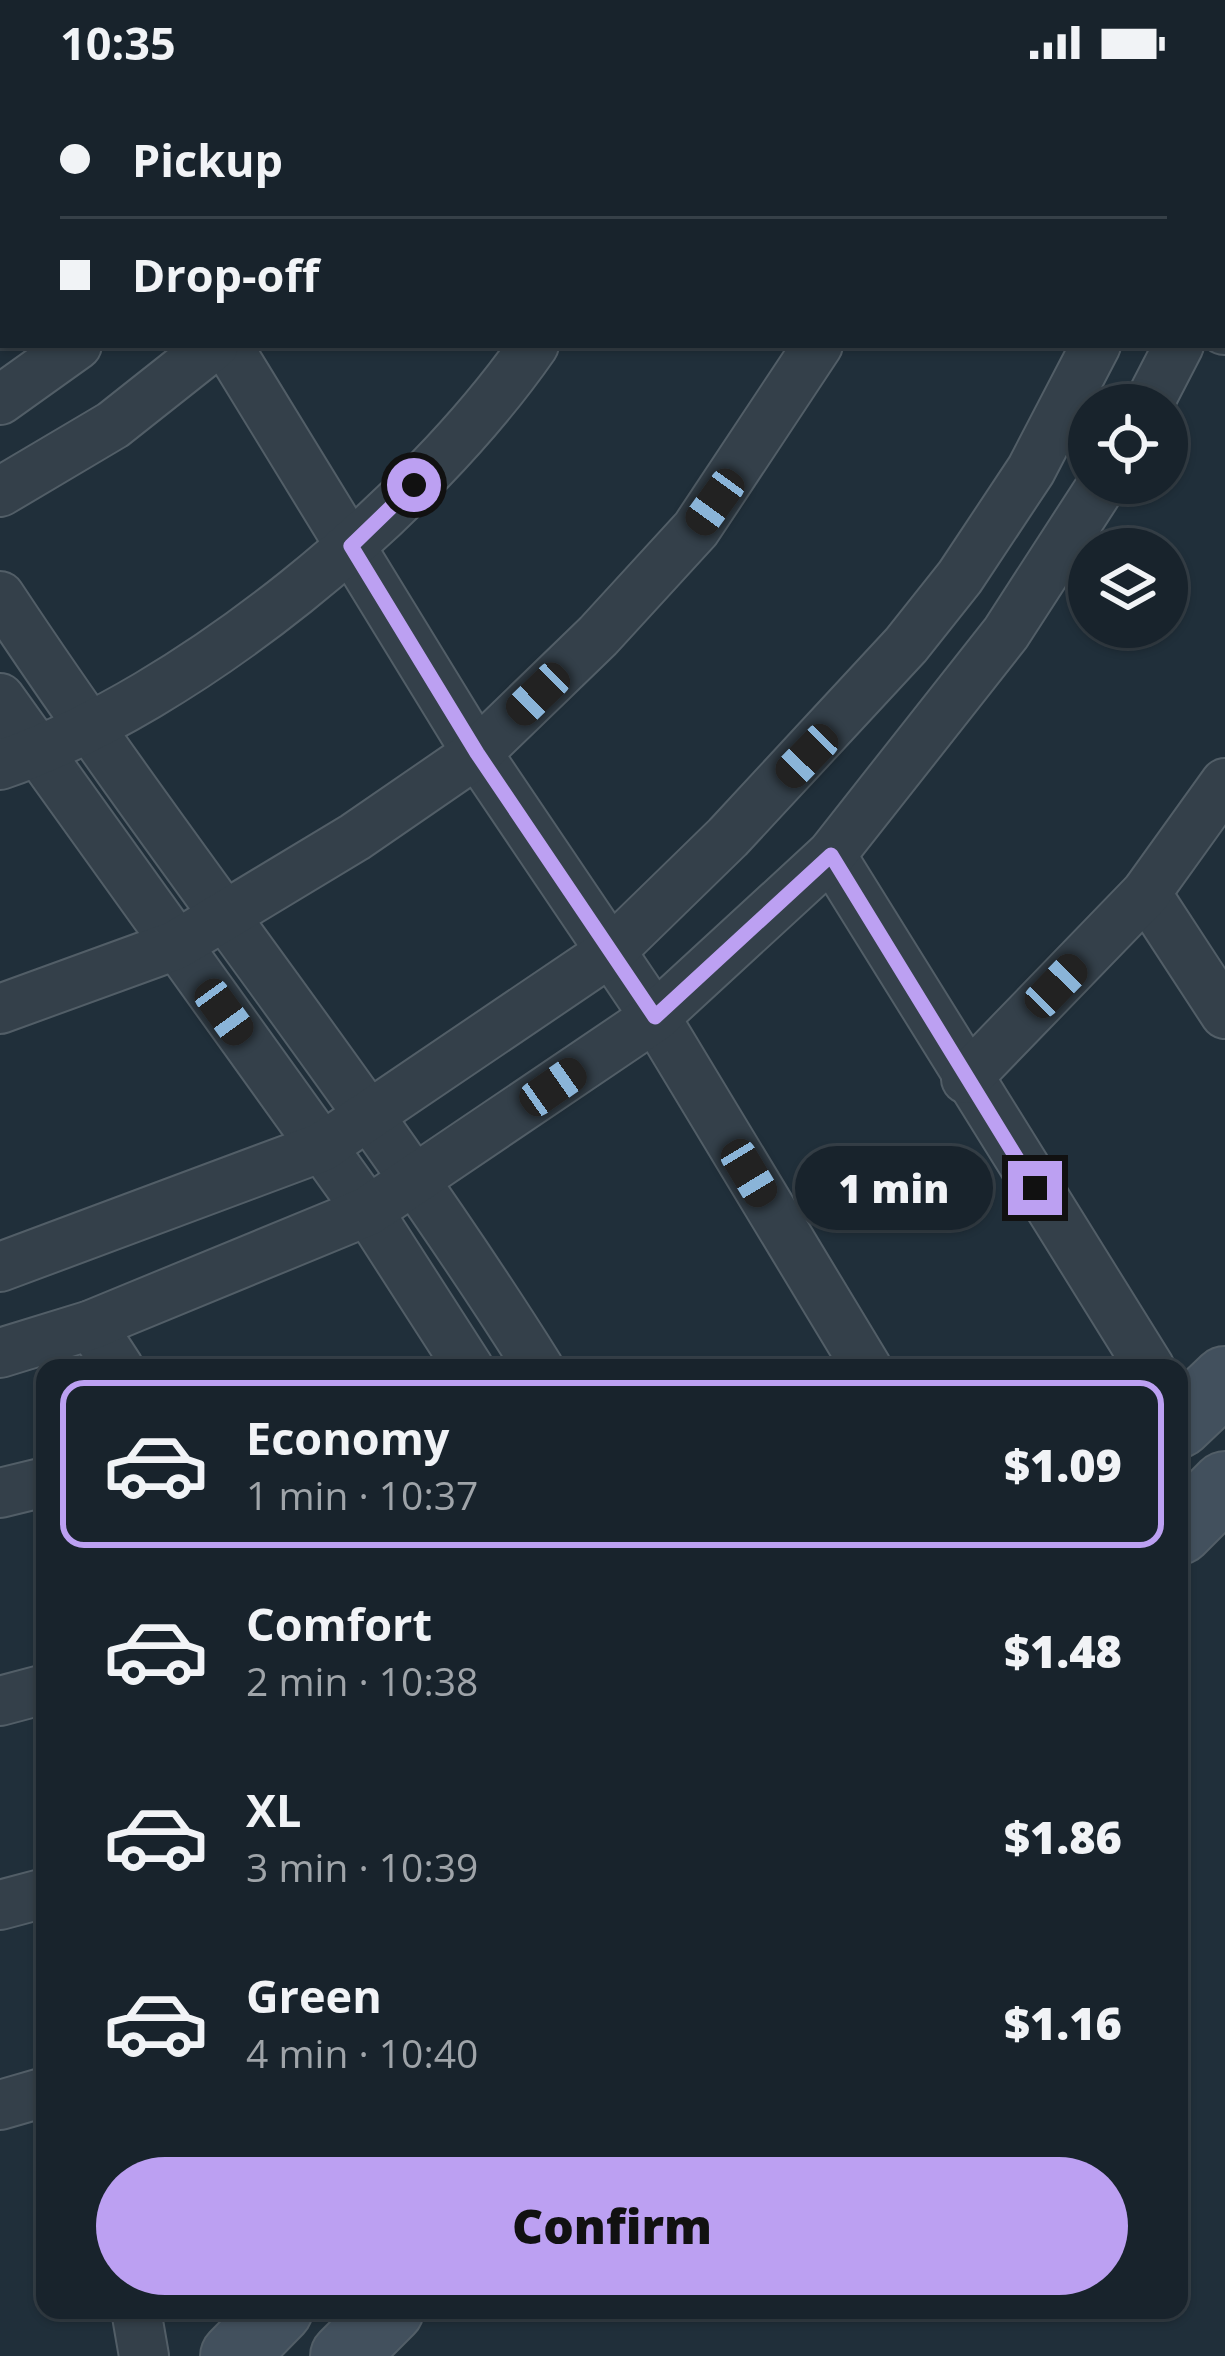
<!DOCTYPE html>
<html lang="en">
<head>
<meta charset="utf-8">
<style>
  :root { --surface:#18232c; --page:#212b34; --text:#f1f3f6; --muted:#9fa4a9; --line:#364048; --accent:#bca0f2 }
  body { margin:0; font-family:"Open Sans",sans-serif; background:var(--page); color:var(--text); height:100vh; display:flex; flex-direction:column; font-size:45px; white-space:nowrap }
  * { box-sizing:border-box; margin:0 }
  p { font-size:39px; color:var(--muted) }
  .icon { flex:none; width:66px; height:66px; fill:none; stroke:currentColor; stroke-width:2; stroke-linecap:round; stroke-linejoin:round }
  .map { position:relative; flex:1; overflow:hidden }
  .details { position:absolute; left:36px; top:1275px; width:1152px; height:960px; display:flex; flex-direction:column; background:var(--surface); border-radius:24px; box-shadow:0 3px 9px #0004,0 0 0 3px var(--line) }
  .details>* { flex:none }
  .hud { position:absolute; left:0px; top:0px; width:1227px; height:264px; box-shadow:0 3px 9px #0004,0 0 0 3px var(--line); display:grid; align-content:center; height:264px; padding:0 60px; background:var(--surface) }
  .controls { position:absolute; left:1068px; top:300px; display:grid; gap:24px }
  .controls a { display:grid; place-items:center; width:120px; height:120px; border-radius:50%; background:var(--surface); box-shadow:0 3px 9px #0004,0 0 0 3px var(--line); font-size:60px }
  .end { position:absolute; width:54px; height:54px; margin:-27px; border:15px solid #bca0f2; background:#111; box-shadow:0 0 0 6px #111 }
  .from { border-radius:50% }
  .bubble { position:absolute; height:84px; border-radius:42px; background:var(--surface); box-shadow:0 3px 9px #0004,0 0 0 3px var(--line); font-size:39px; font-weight:800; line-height:84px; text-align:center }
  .car { position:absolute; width:36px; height:72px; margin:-36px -18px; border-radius:15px; box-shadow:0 0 9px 3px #0007; background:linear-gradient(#222 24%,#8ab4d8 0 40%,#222 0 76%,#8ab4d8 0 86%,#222 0) }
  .hud b { display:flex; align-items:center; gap:42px; height:114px; font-size:45px }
  .hud b+b { border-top:3px solid var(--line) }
  .hud i { width:30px; height:30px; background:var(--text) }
  ul { padding:21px 0 0; list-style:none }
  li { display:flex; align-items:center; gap:36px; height:168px; margin:0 24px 18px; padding:0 36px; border:6px solid transparent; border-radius:24px }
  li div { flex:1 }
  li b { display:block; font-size:45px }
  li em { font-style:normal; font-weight:800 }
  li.current { border-color:var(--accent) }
  li>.icon { width:108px; height:108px; stroke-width:1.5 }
  .button { display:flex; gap:24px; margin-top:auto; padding:24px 60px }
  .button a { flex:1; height:138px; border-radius:72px; background:var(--accent); color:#111; font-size:48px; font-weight:800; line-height:138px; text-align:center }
  .status { display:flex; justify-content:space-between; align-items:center; height:84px; padding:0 60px; background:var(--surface); direction:ltr }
  .status svg { height:33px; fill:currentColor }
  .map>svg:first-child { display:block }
</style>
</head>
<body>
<div class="status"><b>10:35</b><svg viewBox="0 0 49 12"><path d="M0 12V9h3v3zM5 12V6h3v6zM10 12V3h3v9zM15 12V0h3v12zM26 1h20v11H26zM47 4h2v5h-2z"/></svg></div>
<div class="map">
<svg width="1225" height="2272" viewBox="0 0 1225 2272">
  <rect width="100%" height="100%" fill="#202f3a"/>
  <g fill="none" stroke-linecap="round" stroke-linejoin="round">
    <g stroke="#525e67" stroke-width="52">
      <g id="street">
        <path d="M22,0L25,3"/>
        <path d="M673,0L680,3"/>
        <path d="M324,3L326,0"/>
        <path d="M410,3L411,0"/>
        <path d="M941,3L942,0"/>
        <path d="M1193,3L1194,0"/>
        <path d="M1224,144L1225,141"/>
        <path d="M0,199L3,202"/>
        <path d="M1224,246H1225"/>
        <path d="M227,261L477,669L655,933L867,1284"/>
        <path d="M0,316L77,261"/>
        <path d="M1148,321L1179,261"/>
        <path d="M0,408L113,341L214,261"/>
        <path d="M0,512C173,774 372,1018 539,1284"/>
        <path d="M0,614L368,1127L469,1284"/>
        <path d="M0,681C190,616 420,425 534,261"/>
        <path d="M831,771L1150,1284"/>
        <path d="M1146,809L1225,930"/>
        <path d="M0,925L176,861L355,753L477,669L598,552L696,445L818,261"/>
        <path d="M966,995L1146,809L1225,699"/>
        <path d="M0,1183L322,1063L610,868L728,753L906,561L960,493L1031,386L1096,261"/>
        <path d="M91,1241L119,1284"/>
        <path d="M0,1269L91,1241L368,1127L655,933L831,771L1006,549L1103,399"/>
        <path d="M0,1409L45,1398"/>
        <path d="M0,1617L45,1605"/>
        <path d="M0,1821L45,1809"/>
        <path d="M0,2021L45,2008"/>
        <path d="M136,2226L144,2272"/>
      </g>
    </g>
    <g stroke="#525e67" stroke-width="70">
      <g id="secondary">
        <path d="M1179,1340L1225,1296"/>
        <path d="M1179,1447L1225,1401"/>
        <path d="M234,2272L279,2226"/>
        <path d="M344,2272L390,2226"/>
      </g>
    </g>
    <use href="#street" stroke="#34404a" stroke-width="48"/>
    <use href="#secondary" stroke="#42505d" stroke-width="66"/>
  </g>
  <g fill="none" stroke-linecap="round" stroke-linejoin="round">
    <path stroke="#bca0f2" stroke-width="15" d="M414,401L351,462L477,669L655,933L831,771L1035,1104"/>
  </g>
</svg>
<div class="controls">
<a><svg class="icon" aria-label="locate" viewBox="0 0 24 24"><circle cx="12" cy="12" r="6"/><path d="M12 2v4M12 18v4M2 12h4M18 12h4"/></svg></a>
<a><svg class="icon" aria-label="layers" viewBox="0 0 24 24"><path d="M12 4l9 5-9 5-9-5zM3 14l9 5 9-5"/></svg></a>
</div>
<i class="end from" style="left:414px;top:401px"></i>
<i class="end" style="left:1035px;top:1104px"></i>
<div class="bubble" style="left:795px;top:1062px;width:198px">1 min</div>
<i class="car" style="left:715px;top:418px;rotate:216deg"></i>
<i class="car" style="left:538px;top:610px;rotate:226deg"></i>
<i class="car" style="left:807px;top:672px;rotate:224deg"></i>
<i class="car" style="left:1056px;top:902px;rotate:44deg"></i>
<i class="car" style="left:224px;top:928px;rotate:144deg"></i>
<i class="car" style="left:553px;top:1003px;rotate:55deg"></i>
<i class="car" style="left:749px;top:1089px;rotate:149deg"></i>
<div class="hud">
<b><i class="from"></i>Pickup</b>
<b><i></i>Drop-off</b>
</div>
<section class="details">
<ul>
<li class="current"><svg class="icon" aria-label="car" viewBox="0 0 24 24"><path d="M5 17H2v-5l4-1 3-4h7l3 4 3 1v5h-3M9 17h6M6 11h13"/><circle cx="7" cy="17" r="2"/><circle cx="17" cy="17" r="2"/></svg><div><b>Economy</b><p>1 min · 10:37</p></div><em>$1.09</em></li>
<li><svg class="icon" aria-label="car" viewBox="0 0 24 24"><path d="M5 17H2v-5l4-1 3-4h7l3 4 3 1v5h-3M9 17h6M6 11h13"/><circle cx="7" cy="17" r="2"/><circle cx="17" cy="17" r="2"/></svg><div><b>Comfort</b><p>2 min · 10:38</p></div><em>$1.48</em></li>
<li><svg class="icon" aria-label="car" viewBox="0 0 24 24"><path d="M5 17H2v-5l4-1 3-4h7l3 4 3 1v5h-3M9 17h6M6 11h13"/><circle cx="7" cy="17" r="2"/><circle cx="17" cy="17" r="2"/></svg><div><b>XL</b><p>3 min · 10:39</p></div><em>$1.86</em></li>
<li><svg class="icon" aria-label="car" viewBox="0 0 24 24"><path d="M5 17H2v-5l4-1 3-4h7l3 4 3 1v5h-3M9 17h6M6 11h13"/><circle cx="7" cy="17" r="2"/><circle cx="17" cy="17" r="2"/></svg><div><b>Green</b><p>4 min · 10:40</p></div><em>$1.16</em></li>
</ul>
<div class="button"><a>Confirm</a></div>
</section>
</div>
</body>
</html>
